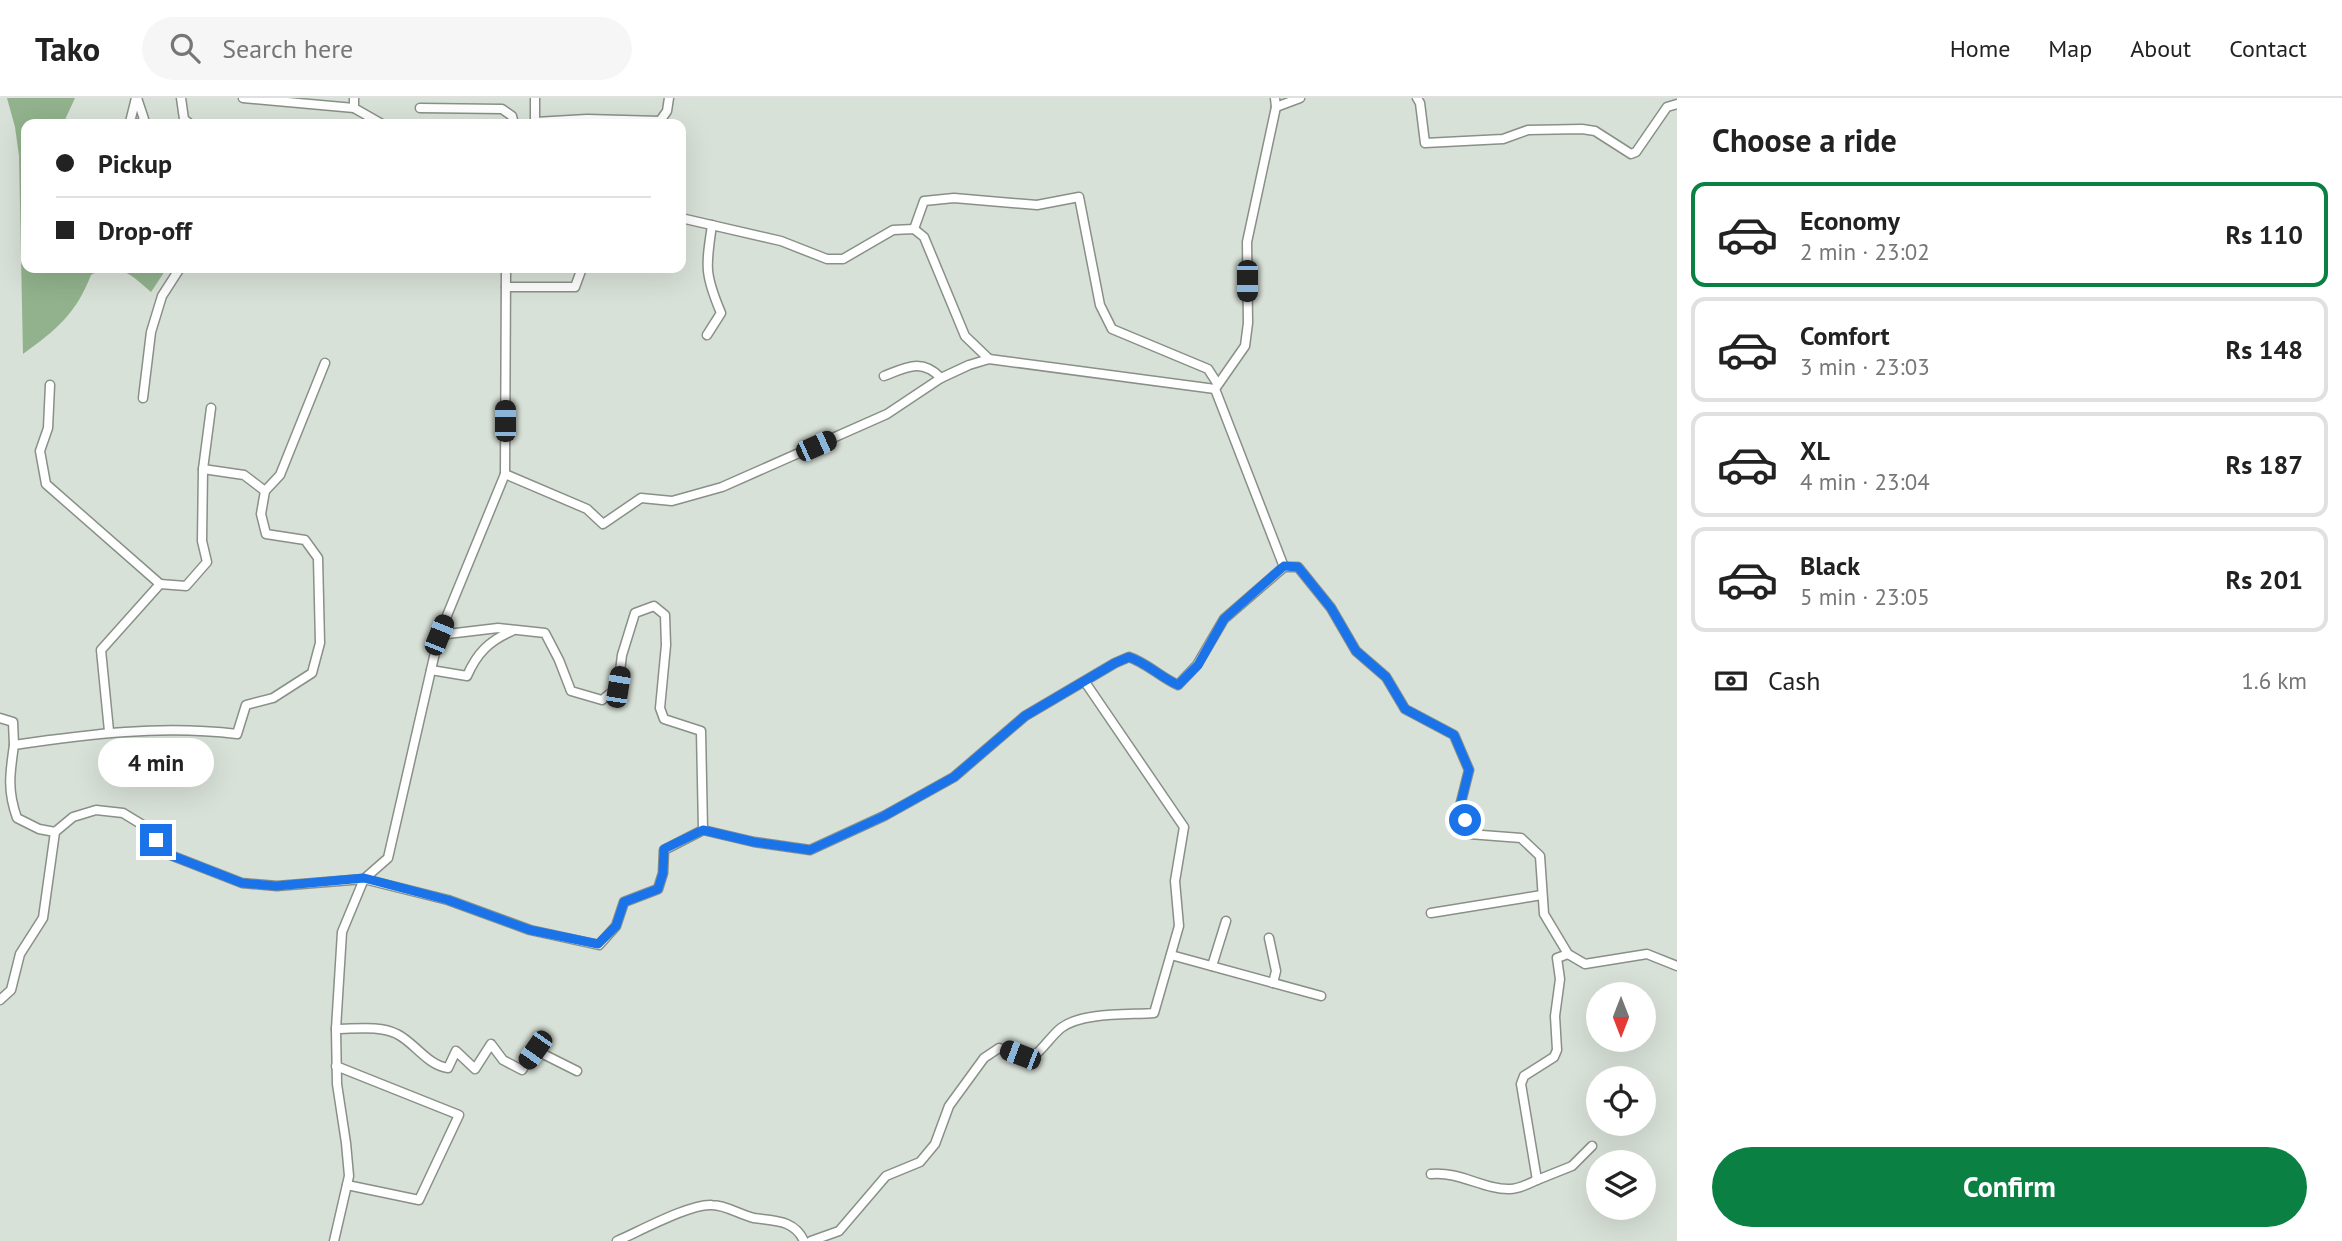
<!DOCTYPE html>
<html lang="en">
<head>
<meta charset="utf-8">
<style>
  :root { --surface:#fff; --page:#f6f6f6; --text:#222; --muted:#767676; --line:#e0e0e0; --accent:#0b8043 }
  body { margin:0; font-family:"PT Sans",sans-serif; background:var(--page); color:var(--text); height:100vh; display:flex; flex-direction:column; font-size:26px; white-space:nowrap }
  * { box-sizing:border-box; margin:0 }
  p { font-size:23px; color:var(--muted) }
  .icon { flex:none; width:38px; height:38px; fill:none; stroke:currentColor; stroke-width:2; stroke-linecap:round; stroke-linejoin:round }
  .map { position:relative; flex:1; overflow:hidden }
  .drawer { display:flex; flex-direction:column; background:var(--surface); width:665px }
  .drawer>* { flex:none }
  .guide { position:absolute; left:21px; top:21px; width:665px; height:154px; border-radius:14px; box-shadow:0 7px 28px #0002; display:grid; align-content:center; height:154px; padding:0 35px; background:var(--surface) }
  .needle { width:46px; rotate:180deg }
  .buttons { position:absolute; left:1586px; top:884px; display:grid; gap:14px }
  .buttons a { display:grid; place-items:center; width:70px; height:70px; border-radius:50%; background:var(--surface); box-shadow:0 7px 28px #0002; font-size:35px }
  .end { position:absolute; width:32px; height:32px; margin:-16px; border:9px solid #1a73e8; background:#fff; box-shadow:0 0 0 4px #fff }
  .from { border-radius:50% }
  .bubble { position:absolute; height:49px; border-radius:24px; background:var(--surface); box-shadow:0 7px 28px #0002; font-size:23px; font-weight:600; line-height:49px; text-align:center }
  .car { position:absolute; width:21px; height:42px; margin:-21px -10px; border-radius:9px; box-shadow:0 0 5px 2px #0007; background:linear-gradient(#222 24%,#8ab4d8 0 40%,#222 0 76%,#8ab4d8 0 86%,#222 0) }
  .guide b { display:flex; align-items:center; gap:24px; height:66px; font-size:26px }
  .guide b+b { border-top:2px solid var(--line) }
  .guide i { width:18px; height:18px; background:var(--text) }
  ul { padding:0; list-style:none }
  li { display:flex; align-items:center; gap:21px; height:105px; margin:0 14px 10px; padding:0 21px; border:4px solid var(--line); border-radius:14px }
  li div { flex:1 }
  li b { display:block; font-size:26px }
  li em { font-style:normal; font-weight:600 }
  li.on { border-color:var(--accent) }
  li>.icon { width:63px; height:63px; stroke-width:1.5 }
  h2 { padding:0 35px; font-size:32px; line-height:84px }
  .pay { display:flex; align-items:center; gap:18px; height:77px; padding:0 35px; font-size:26px }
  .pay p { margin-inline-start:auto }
  .primary-button { display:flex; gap:14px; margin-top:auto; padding:14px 35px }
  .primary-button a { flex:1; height:80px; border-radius:42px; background:var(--accent); color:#fff; font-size:28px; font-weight:600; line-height:80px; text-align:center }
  header { display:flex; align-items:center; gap:42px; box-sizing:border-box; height:98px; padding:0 35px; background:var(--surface); border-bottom:2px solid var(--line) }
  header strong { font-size:33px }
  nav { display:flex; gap:38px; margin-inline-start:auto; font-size:24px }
  .search { width:490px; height:63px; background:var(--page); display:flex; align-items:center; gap:18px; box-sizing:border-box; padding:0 24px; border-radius:38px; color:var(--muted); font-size:26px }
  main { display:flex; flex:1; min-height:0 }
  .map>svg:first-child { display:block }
</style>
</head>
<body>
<header>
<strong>Tako</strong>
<div class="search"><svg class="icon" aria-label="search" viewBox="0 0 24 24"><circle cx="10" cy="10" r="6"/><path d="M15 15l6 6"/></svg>Search here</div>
<nav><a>Home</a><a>Map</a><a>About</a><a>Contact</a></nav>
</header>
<main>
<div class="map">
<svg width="1677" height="1143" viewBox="0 0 1677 1143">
  <rect width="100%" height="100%" fill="#d8e1d7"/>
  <path fill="#91b28c" d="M7,0H75L63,26H26V170H167L151,194C131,177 118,162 91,177C76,216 56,232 23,256L19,58L15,29Z"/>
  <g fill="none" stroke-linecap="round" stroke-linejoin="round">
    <g stroke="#889087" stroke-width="11">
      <g id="minor">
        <path d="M136,0L130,24L137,26"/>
        <path d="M137,0L144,21L140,26"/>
        <path d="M181,0L184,21L189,25"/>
        <path d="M243,0L354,10"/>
        <path d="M354,0V10L382,26"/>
        <path d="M535,0V26"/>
        <path d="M1275,0L1276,9L1247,144L1248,225L1245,248L1215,291L1284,469"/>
        <path d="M1417,0L1420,5L1425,45L1503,41L1528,32L1582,31L1595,33L1631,56L1636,54L1667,9L1677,6"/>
        <path d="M1276,9L1300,0"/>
        <path d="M420,10L502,11L512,18L514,26"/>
        <path d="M535,24L587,21L660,23L667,13L669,0"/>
        <path d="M681,120L781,143L827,161H843L893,132L914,131L924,139L965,238L989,261"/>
        <path d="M914,131L924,103L954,100L1037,107L1079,99L1100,207L1112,231L1208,271L1217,285"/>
        <path d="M506,189H575L582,170"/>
        <path d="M707,237L721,215C704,175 706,168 712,127"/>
        <path d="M884,278C907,269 922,260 941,280"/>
        <path d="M50,287L48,330L40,353L46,386L160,486"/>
        <path d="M143,300L151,234L162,198L180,170"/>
        <path d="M211,310L203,371L244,377L265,393"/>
        <path d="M505,376L587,411L603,426L641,400L672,403L722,389L887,316L941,280L969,267L989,261L1215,291"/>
        <path d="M439,537L498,530L545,535L559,562L571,593L602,602L618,589L622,557L635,515L654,508L665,517L666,547L660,610L664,621L701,633L703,732"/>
        <path d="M431,572L467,578C477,555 489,543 512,533"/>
        <path d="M0,620L13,624L14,647"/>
        <path d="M109,633L101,552L160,486L186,488L207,464L202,443L203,371"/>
        <path d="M55,734L39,731L17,720C7,692 10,675 14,647C90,636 160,627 237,636L246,607L273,600L312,575L320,545L318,460L305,442L266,436L261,416L265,393L280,377L325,265"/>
        <path d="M1431,815L1542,797"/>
        <path d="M1269,840L1276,873L1273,885"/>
        <path d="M1568,856L1557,860L1560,881L1555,918L1557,952L1554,959L1524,978L1521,986L1537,1082L1572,1068L1592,1048"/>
        <path d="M1171,857L1321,898"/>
        <path d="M1212,868L1226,823"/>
        <path d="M0,902L11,892L20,856L43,820L55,734L73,719L96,712L123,715L146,729L165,755L242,785L277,788L364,781L448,802L530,832L599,847L616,828L624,804L658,791L663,775L664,752L703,732L754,744L810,752L884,718L954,679L1025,618L1115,565L1129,559C1147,565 1160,579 1178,587L1197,567L1224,521L1284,469H1298L1331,510L1356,553L1386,579L1405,611L1454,637L1469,672L1460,708L1469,736L1521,740L1540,758L1544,816L1568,856L1585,866L1647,856L1677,868"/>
        <path d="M336,931C355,931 380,927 397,936C415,945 427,967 448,970L456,953L475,971L491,946L503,962L522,972L535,952L577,973"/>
        <path d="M336,968L459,1017L419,1102L347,1087"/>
        <path d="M1431,1076C1460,1073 1484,1092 1510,1091C1519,1091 1528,1086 1537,1082"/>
        <path d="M334,1143L349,1078L346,1045L337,986L336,931L342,834L364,781L388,760L439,537L505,376L506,170"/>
        <path d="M617,1143C638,1134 691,1105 712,1107C726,1107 740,1117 754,1120C773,1123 794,1121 804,1143"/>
        <path d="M811,1143L839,1133L886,1078L920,1064L935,1046L949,1008L984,960L999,950L1020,957L1034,958C1044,950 1052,937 1061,930C1082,914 1129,917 1154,915L1179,828L1175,783L1184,729L1085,584"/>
      </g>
    </g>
    <use href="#minor" stroke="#fff" stroke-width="8"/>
  </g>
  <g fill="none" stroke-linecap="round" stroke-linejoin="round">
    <path stroke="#1a73e8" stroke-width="9" d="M156,742L165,755L242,785L276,788L364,780L448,802L530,832L598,846L616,828L624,804L658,791L663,775L664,751L703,732L754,744L810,752L884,718L954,679L1025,618L1115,565L1129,559C1147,565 1160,579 1178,587L1198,567L1224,521L1284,468L1298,469L1331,510L1356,553L1386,579L1405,611L1454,637L1469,672L1460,708L1465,722"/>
  </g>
</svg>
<div class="buttons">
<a><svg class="needle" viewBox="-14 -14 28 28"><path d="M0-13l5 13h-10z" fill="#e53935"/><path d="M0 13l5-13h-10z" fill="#767676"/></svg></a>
<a><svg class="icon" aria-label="locate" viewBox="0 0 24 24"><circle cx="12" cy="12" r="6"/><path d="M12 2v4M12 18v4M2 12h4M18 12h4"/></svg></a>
<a><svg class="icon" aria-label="layers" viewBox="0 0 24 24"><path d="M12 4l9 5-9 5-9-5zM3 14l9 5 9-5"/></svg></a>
</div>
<i class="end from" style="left:1465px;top:722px"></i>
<i class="end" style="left:156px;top:742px"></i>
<div class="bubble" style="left:98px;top:640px;width:116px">4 min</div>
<i class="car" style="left:1247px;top:183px;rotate:180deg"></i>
<i class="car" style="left:505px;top:323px;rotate:0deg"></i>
<i class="car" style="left:816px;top:348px;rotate:66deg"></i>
<i class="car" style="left:439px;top:537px;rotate:22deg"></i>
<i class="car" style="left:618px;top:589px;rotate:9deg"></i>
<i class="car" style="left:535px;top:952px;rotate:215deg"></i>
<i class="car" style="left:1020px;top:957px;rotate:291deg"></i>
<div class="guide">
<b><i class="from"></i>Pickup</b>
<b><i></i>Drop-off</b>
</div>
</div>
<section class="drawer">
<h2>Choose a ride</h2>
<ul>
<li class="on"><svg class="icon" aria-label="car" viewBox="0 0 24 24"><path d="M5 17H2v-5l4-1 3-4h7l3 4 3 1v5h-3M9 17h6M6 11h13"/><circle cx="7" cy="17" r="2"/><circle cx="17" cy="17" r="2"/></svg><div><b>Economy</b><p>2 min · 23:02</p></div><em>Rs 110</em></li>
<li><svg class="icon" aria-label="car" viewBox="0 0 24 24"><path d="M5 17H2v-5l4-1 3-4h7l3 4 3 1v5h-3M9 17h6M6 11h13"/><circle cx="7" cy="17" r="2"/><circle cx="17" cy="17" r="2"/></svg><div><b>Comfort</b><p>3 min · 23:03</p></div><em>Rs 148</em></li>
<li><svg class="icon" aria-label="car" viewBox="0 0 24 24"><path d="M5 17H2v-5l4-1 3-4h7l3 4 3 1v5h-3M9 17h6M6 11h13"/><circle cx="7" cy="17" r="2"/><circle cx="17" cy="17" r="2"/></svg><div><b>XL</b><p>4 min · 23:04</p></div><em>Rs 187</em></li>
<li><svg class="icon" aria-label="car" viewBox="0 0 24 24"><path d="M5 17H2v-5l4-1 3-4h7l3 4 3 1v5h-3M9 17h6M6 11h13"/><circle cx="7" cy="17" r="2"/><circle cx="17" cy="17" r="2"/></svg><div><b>Black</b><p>5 min · 23:05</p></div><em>Rs 201</em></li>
</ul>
<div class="pay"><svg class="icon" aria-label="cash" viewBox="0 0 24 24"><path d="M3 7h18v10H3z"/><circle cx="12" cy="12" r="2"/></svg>Cash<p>1.6 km</p></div>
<div class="primary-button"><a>Confirm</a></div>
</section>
</main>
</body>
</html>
